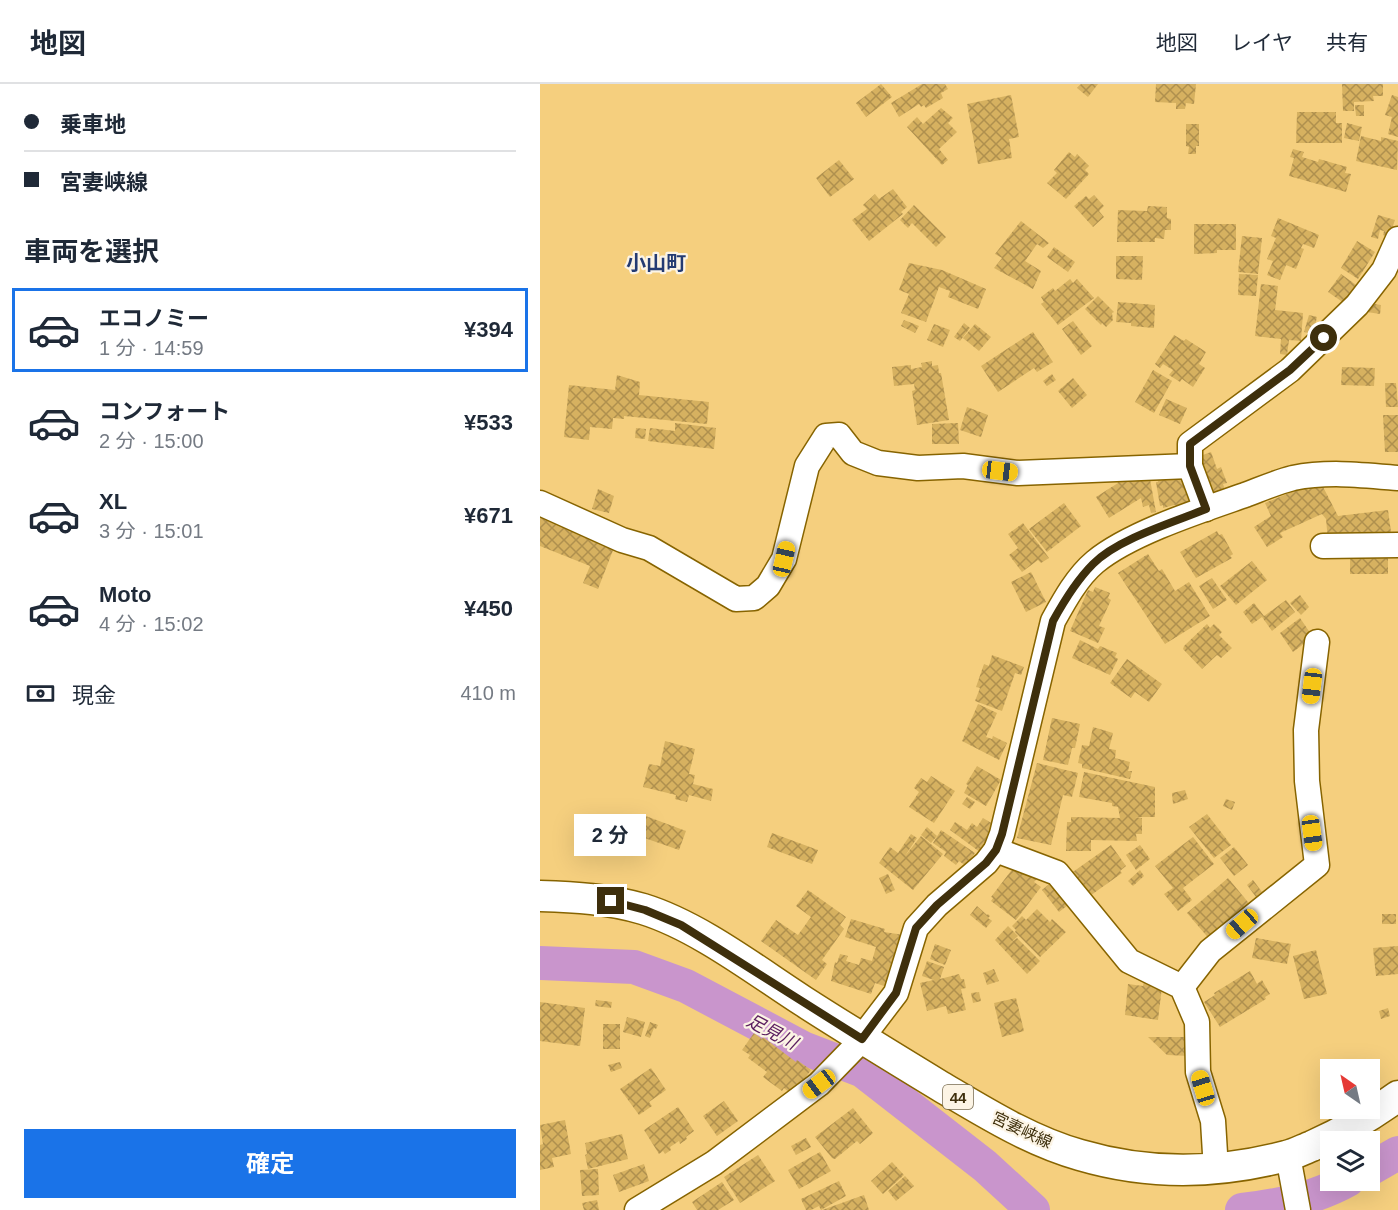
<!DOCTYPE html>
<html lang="ja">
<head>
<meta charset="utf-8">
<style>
  :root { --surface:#fff; --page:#f6f6f7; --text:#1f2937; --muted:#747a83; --line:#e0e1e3; --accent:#1a73e8 }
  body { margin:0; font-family:Helvetica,"Noto Sans JP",sans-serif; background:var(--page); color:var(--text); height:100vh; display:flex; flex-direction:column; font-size:22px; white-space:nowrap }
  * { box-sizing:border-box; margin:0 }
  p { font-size:20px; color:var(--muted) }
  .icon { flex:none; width:33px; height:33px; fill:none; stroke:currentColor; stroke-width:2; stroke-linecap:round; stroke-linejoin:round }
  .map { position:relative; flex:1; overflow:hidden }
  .sheet { display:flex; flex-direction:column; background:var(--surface); width:540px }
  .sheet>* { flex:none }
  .hud { display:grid; align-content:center; height:132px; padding:0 24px; background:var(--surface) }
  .needle { width:39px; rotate:326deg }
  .controls { position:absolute; left:780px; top:975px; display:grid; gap:12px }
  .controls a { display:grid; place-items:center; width:60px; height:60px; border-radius:0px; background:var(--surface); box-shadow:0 6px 24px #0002; font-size:30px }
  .end { position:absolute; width:27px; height:27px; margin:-14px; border:8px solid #3e2f0c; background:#fff; box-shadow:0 0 0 3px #fff }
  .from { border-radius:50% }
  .bubble { position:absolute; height:42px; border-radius:0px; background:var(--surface); box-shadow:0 6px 24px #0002; font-size:20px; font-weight:700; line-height:42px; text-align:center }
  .car { position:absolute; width:18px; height:36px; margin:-18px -9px; border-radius:8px; box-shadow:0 0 4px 2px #0007; background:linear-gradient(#f5c518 24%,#345 0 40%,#f5c518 0 76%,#345 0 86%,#f5c518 0) }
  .hud b { display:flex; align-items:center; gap:21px; height:57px; font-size:22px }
  .hud b+b { border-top:2px solid var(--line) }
  .hud i { width:15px; height:15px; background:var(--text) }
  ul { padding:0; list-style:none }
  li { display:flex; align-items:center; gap:18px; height:84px; margin:0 12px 9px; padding:0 12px; border:3px solid transparent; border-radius:0px }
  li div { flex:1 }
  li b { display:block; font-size:22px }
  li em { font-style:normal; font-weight:700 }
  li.active { border-color:var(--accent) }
  li>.icon { width:54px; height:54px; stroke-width:1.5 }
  h2 { padding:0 24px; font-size:27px; line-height:72px }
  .pay { display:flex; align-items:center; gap:15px; height:66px; padding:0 24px; font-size:22px }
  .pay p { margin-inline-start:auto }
  .cta { display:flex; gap:12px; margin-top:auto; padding:12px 24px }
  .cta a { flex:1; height:69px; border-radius:0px; background:var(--accent); color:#fff; font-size:24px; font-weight:700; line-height:69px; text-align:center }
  header { display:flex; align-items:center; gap:36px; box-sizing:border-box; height:84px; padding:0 30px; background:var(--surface); border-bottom:2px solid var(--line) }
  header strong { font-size:28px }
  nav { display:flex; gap:33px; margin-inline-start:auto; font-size:21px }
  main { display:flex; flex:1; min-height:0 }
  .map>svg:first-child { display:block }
</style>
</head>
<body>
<header>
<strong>地図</strong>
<nav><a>地図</a><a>レイヤ</a><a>共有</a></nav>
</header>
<main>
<section class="sheet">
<div class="hud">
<b><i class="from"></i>乗車地</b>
<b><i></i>宮妻峡線</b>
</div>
<h2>車両を選択</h2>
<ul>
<li class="active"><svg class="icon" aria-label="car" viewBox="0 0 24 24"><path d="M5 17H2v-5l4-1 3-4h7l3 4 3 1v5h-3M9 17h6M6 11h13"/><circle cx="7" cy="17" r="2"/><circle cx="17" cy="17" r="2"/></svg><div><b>エコノミー</b><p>1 分 · 14:59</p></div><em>¥394</em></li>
<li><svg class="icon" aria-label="car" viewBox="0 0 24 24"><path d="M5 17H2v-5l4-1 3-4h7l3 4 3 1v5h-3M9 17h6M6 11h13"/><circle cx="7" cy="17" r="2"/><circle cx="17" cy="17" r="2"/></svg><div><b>コンフォート</b><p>2 分 · 15:00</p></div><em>¥533</em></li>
<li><svg class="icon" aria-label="car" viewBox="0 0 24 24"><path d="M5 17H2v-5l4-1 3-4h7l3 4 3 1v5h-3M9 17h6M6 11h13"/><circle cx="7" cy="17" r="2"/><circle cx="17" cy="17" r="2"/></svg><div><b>XL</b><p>3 分 · 15:01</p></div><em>¥671</em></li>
<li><svg class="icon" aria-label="car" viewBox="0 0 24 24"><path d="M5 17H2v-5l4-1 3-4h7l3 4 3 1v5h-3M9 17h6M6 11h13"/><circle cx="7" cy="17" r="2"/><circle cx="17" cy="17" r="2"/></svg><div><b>Moto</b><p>4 分 · 15:02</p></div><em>¥450</em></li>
</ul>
<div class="pay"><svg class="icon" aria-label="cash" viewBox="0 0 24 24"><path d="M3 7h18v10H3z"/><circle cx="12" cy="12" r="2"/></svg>現金<p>410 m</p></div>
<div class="cta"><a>確定</a></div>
</section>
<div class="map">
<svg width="858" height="1126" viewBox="0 0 858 1126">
  <defs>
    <pattern id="building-cross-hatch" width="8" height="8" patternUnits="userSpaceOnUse" patternTransform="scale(1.5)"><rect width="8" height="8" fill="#d6b160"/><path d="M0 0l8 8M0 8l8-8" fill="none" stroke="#af904e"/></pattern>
  </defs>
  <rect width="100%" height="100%" fill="#f5cf7e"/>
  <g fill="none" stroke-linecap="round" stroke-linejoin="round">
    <g stroke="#c995cc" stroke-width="34">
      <path d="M0,879L94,883L146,902L263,964L323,987L445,1082L493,1126"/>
      <path d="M830,1085L858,1069"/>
      <path d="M702,1126C738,1122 776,1114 808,1096"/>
    </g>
  </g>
  <g fill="url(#building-cross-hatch)">
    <path d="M341,0L352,13L326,33L316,19Z"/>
    <path d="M382,0H405L408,5L401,9L403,14L386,24L384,21L381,23L379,20L359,33L351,19Z"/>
    <path d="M541,0H558L548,13L537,4Z"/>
    <path d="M616,0H656L654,20L646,19L645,25H636V19L615,18Z"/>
    <path d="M802,0H843V12H833L834,17L814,18V27H803Z"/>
    <path d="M471,11L479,53L469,55L472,74L438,80L427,20Z"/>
    <path d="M852,11L858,13V53L848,50L852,33L845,31Z"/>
    <path d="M815,21H824V32H816Z"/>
    <path d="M401,24L413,34L408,39L417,48L399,65L408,76L402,81L367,43L377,33L383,40Z"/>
    <path d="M757,28H796V39H802V59H756Z"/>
    <path d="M807,39L822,43L819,57L804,54Z"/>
    <path d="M646,40H659V62H656V70H648L649,63L646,62Z"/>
    <path d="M821,52L841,57V53L858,57L857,86L816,77Z"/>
    <path d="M753,65L764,68L762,73L778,78L779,75L807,83L805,89L811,90L806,108L749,92L754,74L750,73Z"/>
    <path d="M529,68L535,73L537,70L549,82L545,86L549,90L526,115L507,99L517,89L514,86Z"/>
    <path d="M299,76L314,95L290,113L276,94Z"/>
    <path d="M353,105L367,123L361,128L363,130L329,157L312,136L327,125L323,121L335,110L339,115Z"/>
    <path d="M554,111L564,122L559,127L564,133L553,143L534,122L546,112L549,115Z"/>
    <path d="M374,121L406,153L396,163L372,139L368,144L360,136Z"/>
    <path d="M608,122L627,123V134L631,135V146H625L624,155L615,154V158H577L578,126L607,127Z"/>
    <path d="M838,131L855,136L849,153L843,151L844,147L840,146L838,155L831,153Z"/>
    <path d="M738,134L779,151L774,164L763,160L761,164L764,165L756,185L746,181L740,196L727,191L733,177L727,175L736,154L731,152Z"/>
    <path d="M481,137L509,159L503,164L497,160L485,177L501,187L493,205L454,184L462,174L455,170Z"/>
    <path d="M654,140H696V166H677V169L654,170Z"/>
    <path d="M702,152L722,154L718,190L698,188Z"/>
    <path d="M817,157L835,168L818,195L801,184Z"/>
    <path d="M514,163L535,178L528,188L507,173Z"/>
    <path d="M576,172H603L602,196L576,195Z"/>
    <path d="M369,179L402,186L446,205L438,225L408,213L410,207L399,203L386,238L361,229L369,210L359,206Z"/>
    <path d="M699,190L718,191L716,212L698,211Z"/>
    <path d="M801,190L819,203L804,219L788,208Z"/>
    <path d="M530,195L533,199L537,195L554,214L518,241L501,220L504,218L501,213L513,204L515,207Z"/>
    <path d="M721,200L738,202L735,226L763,229L761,257L749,256L747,271L740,270L741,255L715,252Z"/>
    <path d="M558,212L574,228L572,229L573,236L566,243L562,239L561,241L545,225Z"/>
    <path d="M578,218L615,221L614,244L591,242V239L576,238Z"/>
    <path d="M829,219L841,221L840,230L827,228Z"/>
    <path d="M769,231L777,233L773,250L764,248Z"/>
    <path d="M364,236L379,242L375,249L361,242Z"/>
    <path d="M533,237L552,262L541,271L522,245Z"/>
    <path d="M424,239L430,244L420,257L414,253Z"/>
    <path d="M394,240L410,246L403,263L387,256Z"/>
    <path d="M435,240L451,253L439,267L423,254Z"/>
    <path d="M493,248L513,278L497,288L494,284L458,308L441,282Z"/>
    <path d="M634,251L644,257L646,255L666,268L659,280L665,284L653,303L642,295L640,298L629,291L633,286L623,280L620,284L615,280Z"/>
    <path d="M392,277V282L398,281L399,289H401L409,336L377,341L372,307L375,306L374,300L354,302L352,283L371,281V285L382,283L381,279Z"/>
    <path d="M802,283L835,284L834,302L801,301Z"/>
    <path d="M613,286L632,297L614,329L595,318Z"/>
    <path d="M512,290L516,296L507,302L503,297Z"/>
    <path d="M77,291L100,298L99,311L169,318L167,340L84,332V335L73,334L72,345L50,343L49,356L24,353L29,301L75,306Z"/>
    <path d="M533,294L547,311L532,324L518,307Z"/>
    <path d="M845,299H856L858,323H846Z"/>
    <path d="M626,315L647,324L640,340L619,331Z"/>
    <path d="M427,323L448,331L441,353L420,346Z"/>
    <path d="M843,331H858V368H845Z"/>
    <path d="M135,339L176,344L174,365L108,357L110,344L135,347Z"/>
    <path d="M418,339L419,360H392V340Z"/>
    <path d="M96,344L106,345L105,355L95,354Z"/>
    <path d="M671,368L677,385L681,383L687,399L683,400L685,406L673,410L660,372Z"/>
    <path d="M583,392L585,397L610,395L616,428L611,429L609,421L603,423L601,414L569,434L556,413L578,399L576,396Z"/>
    <path d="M627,392V396L645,393L650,420L634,421L623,424V421L620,422L616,398H618L617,393Z"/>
    <path d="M781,399L798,432L848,426L851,448L788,457L786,435L782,430L740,449L743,453L727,463L714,443L731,432L725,419L766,402L768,406Z"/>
    <path d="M58,405L74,412L69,429L52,425Z"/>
    <path d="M524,419L541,442L507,468L489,445Z"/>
    <path d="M0,426L77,456L58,505L43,499L50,482L0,462Z"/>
    <path d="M483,439L509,474L501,479L498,476L482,488L469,471L478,464L468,450Z"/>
    <path d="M677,447L679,451L682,450L693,470L690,472L692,474L656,494L640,468Z"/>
    <rect x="810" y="467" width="38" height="23"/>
    <path d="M608,470L619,487L622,485L635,507L649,498L670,532L625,560L578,489Z"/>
    <path d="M712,477L727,496L696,521L680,502Z"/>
    <path d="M491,488L506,518L486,528L471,498Z"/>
    <path d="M672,494L687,516L673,525L659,502Z"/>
    <path d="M555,503L570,509L568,514L571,516L559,542L565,544L558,559L530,547L548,506L553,508Z"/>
    <path d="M760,511L769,523L761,531L750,519Z"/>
    <path d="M746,516L755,528L732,547L722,533L712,540L703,528L714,519L724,532Z"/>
    <path d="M760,534L773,553L753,568L740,549Z"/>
    <path d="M667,540L670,544L674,540L682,548L679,551L692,564L681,574L677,571L662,585L643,565L644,562Z"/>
    <path d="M540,556L558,565L560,562L577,569L575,573L578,575L570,591L532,574Z"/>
    <path d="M452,571L484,583L481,591L475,589L462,627L435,617L440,604L436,603L444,580L449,582Z"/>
    <path d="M587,575L622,600L609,618L595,608L591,614L570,599Z"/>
    <path d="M438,620L457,629L446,653L452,655L453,652L467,659L459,676L422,657Z"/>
    <path d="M512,634L540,640L535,664H532L528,681L503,676Z"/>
    <path d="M553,643L573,649L569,665L576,666L575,674L590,678L588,687H592L590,695L542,684V680L538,679L542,661L549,662Z"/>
    <path d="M125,657L155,665L149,690L155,691L153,700L173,705L171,717L149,711L147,718L135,715L136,711L103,703L109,680L120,682Z"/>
    <path d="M497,679L538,689L532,713L523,711L511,761L477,754Z"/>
    <path d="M437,682L461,696L446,722L424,709L428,701L426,700Z"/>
    <path d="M544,688L615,703V733H595L602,734V750H596L597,757L551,756V767H526L527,738H531V733L580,734L578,723L572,722V719L539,713Z"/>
    <path d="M391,692L415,707L394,739L369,723L379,708L374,704L381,694L387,698Z"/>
    <path d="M645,706L648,715L633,720L632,709Z"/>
    <path d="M427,713L435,718L430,725L422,720Z"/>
    <path d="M686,715L695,718L692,726L683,722Z"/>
    <path d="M667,730L691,761L674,774L649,743Z"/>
    <path d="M103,731L146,747L139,766L96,751Z"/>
    <path d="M443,734L458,743L444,771L410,746L415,738L427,746L432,739L437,743Z"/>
    <path d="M387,743L397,752L391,759L381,751Z"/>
    <path d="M401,746L435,769L426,782L419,777L416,781L404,772L406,768L393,759Z"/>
    <path d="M232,749L278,766L272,780L227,763Z"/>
    <path d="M371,750L377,754L365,772L381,752L403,770L373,806L339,779L350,763L358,769Z"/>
    <path d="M653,753L674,780L643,804L652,816L638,827L624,810L633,804L615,782Z"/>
    <path d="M571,761L586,782L580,787L582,789L547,814L530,790Z"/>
    <path d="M600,761L610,775L596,786L586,771Z"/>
    <path d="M694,763L708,781L694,792L680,774Z"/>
    <path d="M474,783L500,791L494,798L501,803L476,836L451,817L453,814L451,813Z"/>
    <path d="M600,786L604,792L593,802L588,797Z"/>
    <path d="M348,790L355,806L346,810L339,794Z"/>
    <path d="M688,794L712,823L671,857L647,829Z"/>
    <path d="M514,796L532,818L519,828L502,806Z"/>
    <path d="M713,796L722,808L716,813L707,801Z"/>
    <path d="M268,806L306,833L300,841L304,845L282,876L287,880L276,896L221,857L236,836L258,851L271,833L256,822Z"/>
    <path d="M437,822L447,831L448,830L450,832L448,834L452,837L446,844L430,831Z"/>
    <path d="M497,825L510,838L512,835L526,848L500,873L475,848L476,846L472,842L482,832L486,836Z"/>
    <rect x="842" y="830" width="14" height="10"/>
    <path d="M311,835L345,845L344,848L364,851L350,904L335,899L331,910L291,897L295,878L297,879L300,870L308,872L306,877L319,881L321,874L332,877L336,863L305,853Z"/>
    <path d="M468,842L478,852L469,860L477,854L500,877L487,890L455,856Z"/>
    <path d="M716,854L751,860L747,880L712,874Z"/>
    <path d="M395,860L411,866L405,881L390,875Z"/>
    <path d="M858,862V890L836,892L833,864Z"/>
    <path d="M776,866L787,910L764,915L753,872Z"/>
    <path d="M387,877L404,883L400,895L419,890L421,895H424L426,904L421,905L426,926L408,930L406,922L387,927L380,899L394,896L382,892Z"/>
    <path d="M454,885L459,897L447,901L443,889Z"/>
    <path d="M710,887L717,900L722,896L730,910L725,913L726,915L680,943L664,918L675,911L674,909Z"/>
    <path d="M604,896L622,903L618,936L585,931L588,900L603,902Z"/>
    <path d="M439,908L441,917L433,919L431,909Z"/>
    <path d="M476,914L484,947L462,953L454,919Z"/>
    <path d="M56,916L72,918L71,924L55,922Z"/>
    <path d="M0,918L45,924L40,962L0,957Z"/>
    <path d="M848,924L850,932L841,935L839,927Z"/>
    <path d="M87,933L105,938L101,953L83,948Z"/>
    <path d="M110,938L118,941L116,945L114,944L110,954L105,952Z"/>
    <rect x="63" y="940" width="17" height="25"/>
    <path d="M214,949L222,955L223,953L256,978L257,976L271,986L252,1011L244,1004L242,1007L223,993L227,988L208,974L210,971L202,966Z"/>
    <path d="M608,953H648L649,972L627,971Z"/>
    <path d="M80,978L82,984L71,988L68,981Z"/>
    <path d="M111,984L126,1006L109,1018L112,1022L99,1031L80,1005Z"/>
    <path d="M184,1017L198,1037L177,1052L163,1032Z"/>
    <path d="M138,1023L154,1047L146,1053L147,1055L140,1060L139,1057L130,1063L131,1066L125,1070L123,1067L119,1070L104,1046Z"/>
    <path d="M313,1024L333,1049L320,1060L317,1057L295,1075L292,1074L275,1053Z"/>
    <path d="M25,1036L31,1070L12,1074L14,1083L0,1086V1061L3,1060L0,1041Z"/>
    <path d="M82,1050L88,1075L48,1085L45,1071L47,1070L45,1059Z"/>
    <path d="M266,1054L271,1063L256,1071L251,1062Z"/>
    <path d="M280,1068L291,1087L259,1105L248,1086Z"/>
    <path d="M218,1071L235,1097L200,1119L184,1093Z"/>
    <path d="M352,1078L364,1091L343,1110L331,1097Z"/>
    <path d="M104,1080L109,1097L79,1108L73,1091Z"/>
    <path d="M58,1085L59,1111L42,1112L40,1086Z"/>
    <path d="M365,1092L374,1102L356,1117L348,1107Z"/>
    <path d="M299,1097L306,1112L281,1126L279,1122L271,1126H266L261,1115Z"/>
    <path d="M182,1098L194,1116L178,1126H157L152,1118Z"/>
    <path d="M324,1111L329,1126H282Z"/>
    <path d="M57,1116L59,1126H44L42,1119Z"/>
  </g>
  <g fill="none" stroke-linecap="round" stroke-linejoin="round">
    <g stroke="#876400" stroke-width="27">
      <g id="minor">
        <path d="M0,419L82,456L109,464L196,515L214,514L228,502L244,475L267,382L286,352L299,351L313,369L338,379L378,384L423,382L478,389L650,382"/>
        <path d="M666,425L650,382V360L750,286L817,221L844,186L858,155"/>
        <path d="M783,462L858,461"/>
        <path d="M456,766L517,789L589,877L642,903L657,938L658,988L673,1037L676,1086"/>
        <path d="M642,903L670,867L777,781L767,697L766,646L777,558"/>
        <path d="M748,1072L758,1126"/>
        <path d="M97,1126L174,1079L279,1000L314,964L356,909L376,844L397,821L446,779L456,766L462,750L513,537C524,517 537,493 555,478C590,449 662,426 705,411C721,405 737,398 753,394C788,387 823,391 858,394"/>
      </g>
    </g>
    <g stroke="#876400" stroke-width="33">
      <path id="major" d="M0,812C35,813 69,815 103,825C158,842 215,886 263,917C308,946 354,974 400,1002C444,1028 490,1057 540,1071C608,1091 678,1090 746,1072C755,1070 764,1065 772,1062C803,1048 831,1032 858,1012"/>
    </g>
    <use href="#minor" stroke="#fff" stroke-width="24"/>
    <use href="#major" stroke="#fff" stroke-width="30"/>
  </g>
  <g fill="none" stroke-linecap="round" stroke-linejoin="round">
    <path stroke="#3e2f0c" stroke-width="8" d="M71,817L105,826L141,841L322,955L356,909L376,844L397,821L446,779L456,766L462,750L513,537C524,517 537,496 553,480C577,455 634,438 666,425L650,382V360L750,286L784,254"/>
  </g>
  <g text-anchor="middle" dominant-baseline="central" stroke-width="4.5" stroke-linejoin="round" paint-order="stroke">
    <rect fill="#fcf4e5" stroke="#776a4d" stroke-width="1.5" x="403" y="1001" width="30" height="24" rx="4.5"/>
    <g font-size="15" font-weight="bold" fill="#3e2f0c">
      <text x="418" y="1013">44</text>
    </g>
    <g font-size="16" fill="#3e2f0c" stroke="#fcf4e5">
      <text transform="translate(482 1046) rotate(25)">宮妻峡線</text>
    </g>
    <g font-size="18" font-style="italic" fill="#5a1d5f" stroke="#fcf4e5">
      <text transform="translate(232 948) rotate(28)">足見川</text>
    </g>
    <g font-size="20" font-weight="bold" fill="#243b72" stroke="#fcf4e5">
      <text x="116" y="179">小山町</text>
    </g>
  </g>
</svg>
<div class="controls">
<a><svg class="needle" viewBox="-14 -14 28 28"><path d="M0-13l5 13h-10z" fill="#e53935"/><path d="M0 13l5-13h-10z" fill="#747a83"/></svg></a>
<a><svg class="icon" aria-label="layers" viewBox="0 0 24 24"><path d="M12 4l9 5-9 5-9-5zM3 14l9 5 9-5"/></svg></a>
</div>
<i class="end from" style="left:784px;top:254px"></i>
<i class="end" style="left:71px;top:817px"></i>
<div class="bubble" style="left:34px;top:730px;width:72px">2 分</div>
<i class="car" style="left:460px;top:387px;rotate:97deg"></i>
<i class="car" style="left:244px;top:475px;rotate:13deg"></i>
<i class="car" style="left:772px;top:602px;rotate:187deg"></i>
<i class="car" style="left:772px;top:749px;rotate:172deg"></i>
<i class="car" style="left:702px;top:840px;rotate:229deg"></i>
<i class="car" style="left:279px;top:1000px;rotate:233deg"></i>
<i class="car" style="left:663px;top:1004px;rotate:343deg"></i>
</div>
</main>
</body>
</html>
